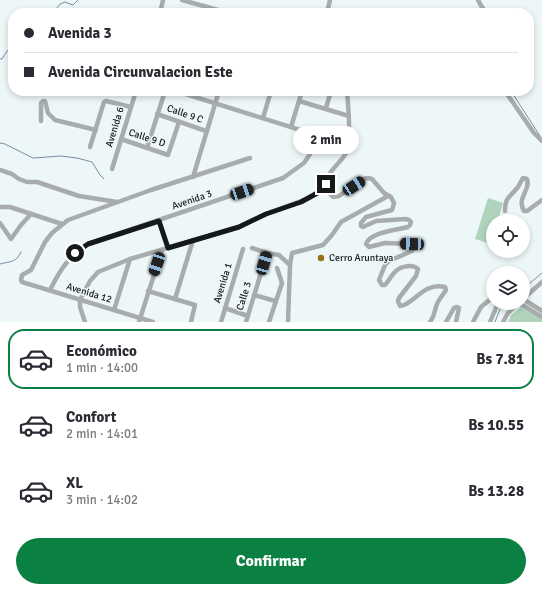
<!DOCTYPE html>
<html lang="es">
<head>
<meta charset="utf-8">
<style>
  :root { --surface:#fff; --page:#f2f2f3; --text:#2b2b33; --muted:#7c7c81; --line:#e1e1e2; --accent:#0b8043 }
  body { margin:0; font-family:Signika,sans-serif; background:var(--page); color:var(--text); height:100vh; display:flex; flex-direction:column; font-size:15px; white-space:nowrap }
  * { box-sizing:border-box; margin:0 }
  p { font-size:13px; color:var(--muted) }
  .icon { flex:none; width:22px; height:22px; fill:none; stroke:currentColor; stroke-width:2; stroke-linecap:round; stroke-linejoin:round }
  .map { position:relative; height:322px; overflow:hidden }
  .side { display:flex; flex-direction:column; background:var(--surface); flex:1 }
  .side>* { flex:none }
  .hud { position:absolute; left:8px; top:8px; width:526px; height:88px; border-radius:16px; box-shadow:0 2px 6px #0003; display:grid; align-content:center; height:88px; padding:0 16px; background:var(--surface) }
  .controls { position:absolute; left:486px; top:214px; display:grid; gap:8px }
  .controls a { display:grid; place-items:center; width:44px; height:44px; border-radius:50%; background:var(--surface); box-shadow:0 2px 6px #0003; font-size:20px }
  .end { position:absolute; width:18px; height:18px; margin:-9px; border:5px solid #161919; background:#fff; box-shadow:0 0 0 2px #fff }
  .from { border-radius:50% }
  .bubble { position:absolute; height:28px; border-radius:14px; background:var(--surface); box-shadow:0 2px 6px #0003; font-size:13px; font-weight:700; line-height:28px; text-align:center }
  .car { position:absolute; width:12px; height:24px; margin:-12px -6px; border-radius:5px; box-shadow:0 0 3px 1px #0007; background:linear-gradient(#222 24%,#8ab4d8 0 40%,#222 0 76%,#8ab4d8 0 86%,#222 0) }
  .hud b { display:flex; align-items:center; gap:14px; height:38px; font-size:15px }
  .hud b+b { border-top:1px solid var(--line) }
  .hud i { width:10px; height:10px; background:var(--text) }
  ul { padding:7px 0 0; list-style:none }
  li { display:flex; align-items:center; gap:12px; height:60px; margin:0 8px 6px; padding:0 8px; border:2px solid transparent; border-radius:16px }
  li div { flex:1 }
  li b { display:block; font-size:15px }
  li em { font-style:normal; font-weight:700 }
  li.current { border-color:var(--accent) }
  li>.icon { width:36px; height:36px; stroke-width:1.5 }
  .primary-button { display:flex; gap:8px; margin-top:auto; padding:8px 16px }
  .primary-button a { flex:1; height:46px; border-radius:24px; background:var(--accent); color:#fff; font-size:16px; font-weight:700; line-height:46px; text-align:center }
  .map>svg:first-child { display:block }
</style>
</head>
<body>
<div class="map">
<svg width="542" height="322" viewBox="0 0 542 322">
  <rect width="100%" height="100%" fill="#eef7f8"/>
  <g fill="#b0d4bb">
    <path d="M488,198L503,203L498,221H493V236L491,244L475,239Z"/>
    <path d="M521,307L542,319V322H508L511,315Z"/>
  </g>
  <g fill="none" stroke-linecap="round" stroke-linejoin="round">
    <g stroke="#778ea6" stroke-width="1">
      <path d="M482,4L486,10"/>
      <path d="M53,13L60,4L65,2L73,5L78,0"/>
      <path d="M0,59H2L7,51L13,49"/>
      <path d="M511,91L540,136"/>
      <path d="M0,143L5,144L33,158L61,156L77,158L92,162L100,175L104,179"/>
      <path d="M0,264C11,261 16,263 21,252"/>
      <path d="M523,289L542,273"/>
      <path d="M495,322L500,309L506,303"/>
    </g>
    <g stroke="#a9acad" stroke-width="4.5">
      <path d="M182,0L229,13"/>
      <path d="M478,0L485,13"/>
      <path d="M160,13L163,0"/>
      <path d="M327,13L330,0"/>
      <path d="M176,91L348,145"/>
      <path d="M347,91C348,104 352,142 346,153C341,163 327,171 326,184C325,189 330,194 333,197L339,196L363,179L368,178L372,179L384,193L391,197L394,203L392,210L366,217L361,223V226L363,227L376,221L406,219L409,220L411,222L410,225L408,227C397,230 370,232 366,244L369,247L385,243L412,244L414,246V248L412,251L389,261L385,265L379,280L382,285H385C389,281 391,275 396,271C401,266 413,264 418,269L416,276L399,298L398,301L400,306C414,305 422,282 445,287L446,290C443,295 439,299 437,304C434,311 435,316 430,322"/>
      <path d="M505,91L534,133L542,141"/>
      <path d="M299,101L349,116"/>
      <path d="M326,108L331,91"/>
      <path d="M157,114L206,131"/>
      <path d="M263,118L271,91"/>
      <path d="M41,121V103L43,101H45L48,113L55,120L96,130"/>
      <path d="M291,127L302,91"/>
      <path d="M121,139L168,155L179,122"/>
      <path d="M90,147L104,102L106,101L131,107"/>
      <path d="M147,148L165,91"/>
      <path d="M112,169L136,91"/>
      <path d="M0,170L12,174L19,179L27,182H37L79,196L117,202"/>
      <path d="M193,177L219,91"/>
      <path d="M0,207H10L62,224"/>
      <path d="M505,211C505,197 510,197 518,187C520,184 521,181 523,178L527,179C531,190 516,198 524,211H527L542,200"/>
      <path d="M159,221L168,248"/>
      <path d="M0,223L11,239L21,225L31,214"/>
      <path d="M252,248L267,253L279,255L290,265"/>
      <path d="M50,290C60,270 68,257 88,244L283,178L304,163L316,145L320,136"/>
      <path d="M148,291L195,305L191,322"/>
      <path d="M254,295L275,301"/>
      <path d="M175,299L193,240"/>
      <path d="M523,299L542,282"/>
      <path d="M523,299L542,311"/>
      <path d="M519,303L542,317"/>
      <path d="M225,308L248,316"/>
      <path d="M114,310L130,259"/>
      <path d="M85,322L80,307V300L90,281L98,272L130,259L239,227L266,214L309,198L321,191L325,184"/>
      <path d="M139,322L162,250"/>
      <path d="M153,322L22,282L21,280L22,275L31,270L45,242L52,233L68,220L151,190L250,158"/>
      <path d="M221,322L243,249"/>
      <path d="M246,322L267,253"/>
      <path d="M269,322L282,283L277,268"/>
      <path d="M288,322L290,265L292,253L323,245L332,235L341,222L388,196"/>
      <path d="M446,322L454,308L457,307L459,308L456,322"/>
      <path d="M473,322L481,307L493,297"/>
      <path d="M490,322L498,303"/>
      <path d="M503,322L508,313L518,303"/>
    </g>
  </g>
  <g fill="none" stroke-linecap="round" stroke-linejoin="round">
    <path stroke="#161919" stroke-width="5" d="M75,253L88,244L159,221L168,248L239,227L266,214L301,202L321,191L326,184"/>
  </g>
  <circle fill="#96701a" stroke="#eef7f8" stroke-width="1.5" cx="321" cy="258" r="4"/>
  <g text-anchor="middle" dominant-baseline="central" stroke-width="3" stroke-linejoin="round" paint-order="stroke">
    <g font-size="10" fill="#161919" stroke="#eef7f8">
      <text transform="translate(185 114) rotate(19)">Calle 9 C</text>
      <text transform="translate(115 127) rotate(-73)">Avenida 6</text>
      <text transform="translate(147 138) rotate(18)">Calle 9 D</text>
      <text transform="translate(192 200) rotate(-19)">Avenida 3</text>
      <text transform="translate(223 283) rotate(-73)">Avenida 1</text>
      <text transform="translate(89 293) rotate(17)">Avenida 12</text>
      <text transform="translate(244 296) rotate(-73)">Calle 3</text>
    </g>
    <g font-size="10" fill="#161919" stroke="#eef7f8" text-anchor="start">
      <text x="329" y="258">Cerro Aruntaya</text>
    </g>
  </g>
</svg>
<div class="controls">
<a><svg class="icon" aria-label="locate" viewBox="0 0 24 24"><circle cx="12" cy="12" r="6"/><path d="M12 2v4M12 18v4M2 12h4M18 12h4"/></svg></a>
<a><svg class="icon" aria-label="layers" viewBox="0 0 24 24"><path d="M12 4l9 5-9 5-9-5zM3 14l9 5 9-5"/></svg></a>
</div>
<i class="end from" style="left:75px;top:253px"></i>
<i class="end" style="left:326px;top:184px"></i>
<div class="bubble" style="left:293px;top:126px;width:66px">2 min</div>
<i class="car" style="left:354px;top:186px;rotate:57deg"></i>
<i class="car" style="left:242px;top:192px;rotate:71deg"></i>
<i class="car" style="left:412px;top:244px;rotate:272deg"></i>
<i class="car" style="left:264px;top:263px;rotate:16deg"></i>
<i class="car" style="left:157px;top:264px;rotate:199deg"></i>
<div class="hud">
<b><i class="from"></i>Avenida 3</b>
<b><i></i>Avenida Circunvalacion Este</b>
</div>
</div>
<section class="side">
<ul>
<li class="current"><svg class="icon" aria-label="car" viewBox="0 0 24 24"><path d="M5 17H2v-5l4-1 3-4h7l3 4 3 1v5h-3M9 17h6M6 11h13"/><circle cx="7" cy="17" r="2"/><circle cx="17" cy="17" r="2"/></svg><div><b>Económico</b><p>1 min · 14:00</p></div><em>Bs 7.81</em></li>
<li><svg class="icon" aria-label="car" viewBox="0 0 24 24"><path d="M5 17H2v-5l4-1 3-4h7l3 4 3 1v5h-3M9 17h6M6 11h13"/><circle cx="7" cy="17" r="2"/><circle cx="17" cy="17" r="2"/></svg><div><b>Confort</b><p>2 min · 14:01</p></div><em>Bs 10.55</em></li>
<li><svg class="icon" aria-label="car" viewBox="0 0 24 24"><path d="M5 17H2v-5l4-1 3-4h7l3 4 3 1v5h-3M9 17h6M6 11h13"/><circle cx="7" cy="17" r="2"/><circle cx="17" cy="17" r="2"/></svg><div><b>XL</b><p>3 min · 14:02</p></div><em>Bs 13.28</em></li>
</ul>
<div class="primary-button"><a>Confirmar</a></div>
</section>
</body>
</html>
